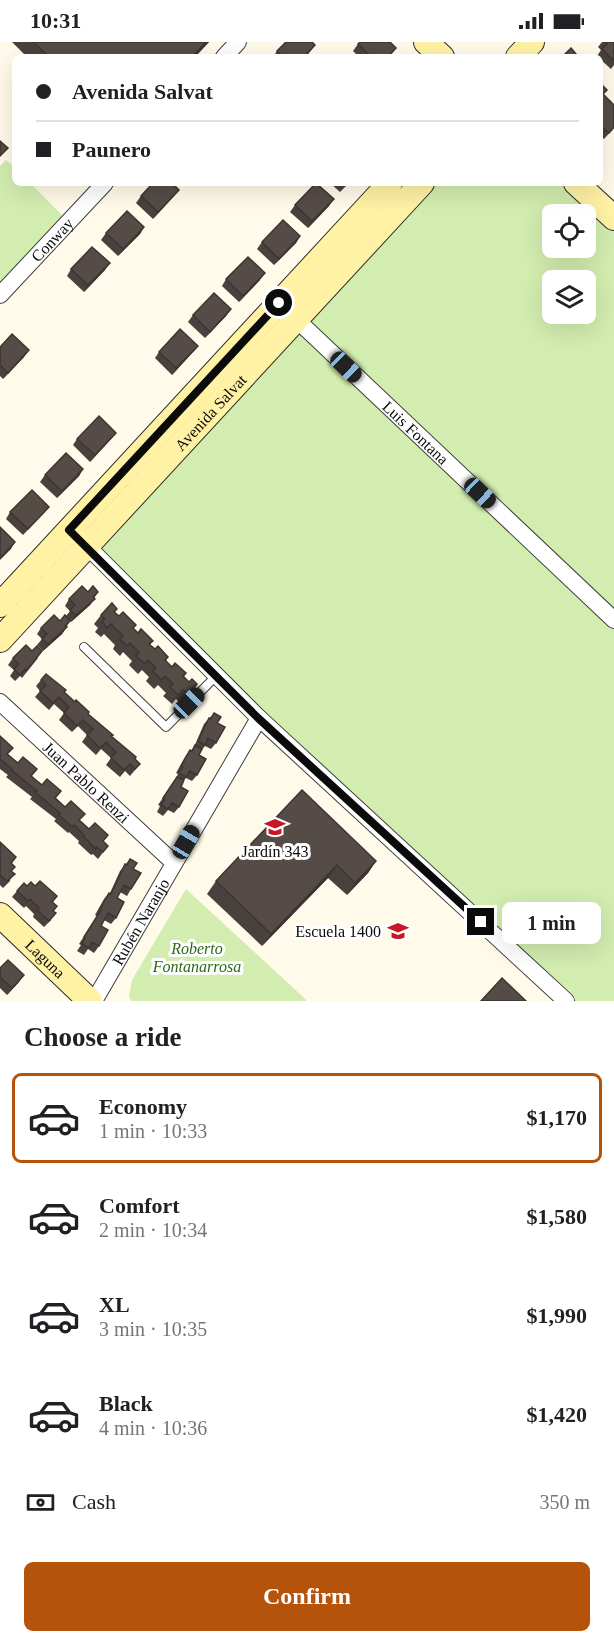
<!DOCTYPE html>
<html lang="en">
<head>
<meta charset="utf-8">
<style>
  :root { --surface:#fff; --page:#f2f2f2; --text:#202124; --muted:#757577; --line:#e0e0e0; --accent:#b45309 }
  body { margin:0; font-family:Georgia,serif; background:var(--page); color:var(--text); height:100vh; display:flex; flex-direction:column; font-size:22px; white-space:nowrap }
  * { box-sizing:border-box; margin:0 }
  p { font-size:20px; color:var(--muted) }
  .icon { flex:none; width:33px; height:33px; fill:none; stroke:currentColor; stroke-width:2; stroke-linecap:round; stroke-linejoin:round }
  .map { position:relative; height:959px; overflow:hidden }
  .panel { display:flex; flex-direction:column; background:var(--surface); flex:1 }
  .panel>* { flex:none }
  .top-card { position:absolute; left:12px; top:12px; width:591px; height:132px; border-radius:9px; box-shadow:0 6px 24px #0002; display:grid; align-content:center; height:132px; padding:0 24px; background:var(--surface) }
  .buttons { position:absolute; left:542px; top:162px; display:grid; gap:12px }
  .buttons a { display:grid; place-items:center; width:54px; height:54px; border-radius:9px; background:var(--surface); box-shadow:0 6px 24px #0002; font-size:30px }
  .end { position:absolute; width:27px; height:27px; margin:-14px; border:8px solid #0b0b0b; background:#fff; box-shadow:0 0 0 3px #fff }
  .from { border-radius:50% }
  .bubble { position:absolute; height:42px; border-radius:9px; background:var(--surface); box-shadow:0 6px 24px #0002; font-size:20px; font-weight:700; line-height:42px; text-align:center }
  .car { position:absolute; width:18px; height:36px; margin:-18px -9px; border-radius:8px; box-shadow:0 0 4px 2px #0007; background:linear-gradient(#222 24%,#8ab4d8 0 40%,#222 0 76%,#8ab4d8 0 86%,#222 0) }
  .top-card b { display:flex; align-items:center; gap:21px; height:57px; font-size:22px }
  .top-card b+b { border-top:2px solid var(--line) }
  .top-card i { width:15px; height:15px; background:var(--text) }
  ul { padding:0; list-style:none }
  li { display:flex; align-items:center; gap:18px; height:90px; margin:0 12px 9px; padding:0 12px; border:3px solid transparent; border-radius:9px }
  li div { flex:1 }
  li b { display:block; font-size:22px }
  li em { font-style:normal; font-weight:700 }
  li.selected { border-color:var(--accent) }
  li>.icon { width:54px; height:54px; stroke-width:1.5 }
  h2 { padding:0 24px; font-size:27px; line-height:72px }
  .pay { display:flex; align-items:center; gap:15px; height:66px; padding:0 24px; font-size:22px }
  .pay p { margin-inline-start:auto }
  .action { display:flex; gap:12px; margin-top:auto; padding:12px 24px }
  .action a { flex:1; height:69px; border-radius:9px; background:var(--accent); color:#fff; font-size:24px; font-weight:700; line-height:69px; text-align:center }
  .status { display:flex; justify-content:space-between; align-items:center; height:42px; padding:0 30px; background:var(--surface); direction:ltr }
  .status svg { height:16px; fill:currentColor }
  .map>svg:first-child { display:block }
</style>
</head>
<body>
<div class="status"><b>10:31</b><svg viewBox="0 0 49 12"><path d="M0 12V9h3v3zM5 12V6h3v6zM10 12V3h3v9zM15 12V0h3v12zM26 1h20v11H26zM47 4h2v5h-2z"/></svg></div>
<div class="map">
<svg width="614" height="959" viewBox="0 0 614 959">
  <rect width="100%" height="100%" fill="#fffae9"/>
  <g fill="#d2edaf" fill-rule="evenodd">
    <path d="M6,118L15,126V141H30L65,176L0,245V124Z"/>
    <path d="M422,141H576L614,176V959H566L87,504ZM552,172H585V206H552ZM552,238H585V272H552Z"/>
    <path d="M186,847L301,953L307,959H131L129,954L132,938Z"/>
  </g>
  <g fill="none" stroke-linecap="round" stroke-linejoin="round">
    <g stroke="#3e3e3e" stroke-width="10">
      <path id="lane" d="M84,605L166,685L216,634"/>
    </g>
    <g stroke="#3e3e3e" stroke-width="18">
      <g id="street">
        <path d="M224,15L238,0"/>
        <path id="s1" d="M0,253L105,141"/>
        <path id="s2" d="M296,277L614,578"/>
        <path d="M80,497L259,676L566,959"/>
        <path id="s3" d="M0,660L174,821"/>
        <path id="s4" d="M94,959L259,676"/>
      </g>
    </g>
    <g stroke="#2d2d2d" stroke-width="26">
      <g id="secondary">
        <path d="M426,0L442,15"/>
        <path d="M518,15L532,0"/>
        <path d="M576,141L614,176"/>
        <path d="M0,563L390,141"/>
        <path id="s5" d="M0,598L422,141"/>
        <path id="s6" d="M0,873L90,959"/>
      </g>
    </g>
    <use href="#lane" stroke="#fff" stroke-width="8"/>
    <use href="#street" stroke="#fff" stroke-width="16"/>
    <use href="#secondary" stroke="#fff2a4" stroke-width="24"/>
  </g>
  <g fill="#49413d">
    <path d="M12,0H209L195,15H27Z"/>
    <path d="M602,0H614V23L611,27L600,17V15L597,14L601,8L598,5Z"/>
    <path d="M358,2L392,13L389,15H359L353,9Z"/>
    <path d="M315,3L306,15H273L277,9Z"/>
    <path d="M600,44L604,53L612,88L604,97L600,94Z"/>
    <path d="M330,141H349L340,150Z"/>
    <path d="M141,154H174L153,177L136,161Z"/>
    <path d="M295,163L329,164L308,186L290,170Z"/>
    <path d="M144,185L140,192L118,214L101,198L106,191Z"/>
    <path d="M300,194L296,201L274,223L257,207L262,200Z"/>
    <path d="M71,227L105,228L84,250L67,234Z"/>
    <path d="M226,237L260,238L239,260L222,244Z"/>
    <path d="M231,267L226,274L205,296L188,280L193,273Z"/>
    <path d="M198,304L193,310L172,333L155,316L159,310Z"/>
    <path d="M0,305L24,315L3,337L0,334Z"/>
    <path d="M77,397H111L90,420L73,403Z"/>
    <path d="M83,427L79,434L57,456L40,440L45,433Z"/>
    <path d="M49,465L44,471L23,493L6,477L10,470Z"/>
    <path d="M88,550H98L90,563L71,580L70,579L62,592L43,609L37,603L42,597L37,592L41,586L60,579L66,574L70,569L65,564L69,557Z"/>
    <path d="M117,567L115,570L119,574L136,583L133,587L138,591L153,599L150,603L155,607L168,615L166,619L172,625L186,631L184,635L190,652L181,662L176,657L172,662L163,654L166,651L158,643L154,647L146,639L149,635L142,628L138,632L129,623L132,619L123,610L120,614L113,607L115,603L104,592L101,595L95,590L98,586L94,582L101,573Z"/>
    <path d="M13,616H38L22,636L20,634L15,639L10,634L14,628L8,623Z"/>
    <path d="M41,638L64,650L140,722L130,734L125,729L120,735L106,723L111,716L101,707L96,713L82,700L87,693L78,684L72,690L59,678L64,671L54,662L49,668L35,655L40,649L36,644Z"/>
    <path d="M214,671L217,681L216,701L211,707L205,704L201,709L199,713L197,733L192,739L186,736L184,738L181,745L179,765L174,771L168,768L163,774L157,770L160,764L158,763L175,738L178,732L176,731L185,715L190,708L191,709L194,705L204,682Z"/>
    <path d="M0,694L8,712L108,804L98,817L93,812L91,813L78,801L79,799L69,790L68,791L54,779L56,777L30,757L32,755L6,735L8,733L0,727Z"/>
    <path d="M0,800L16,815L12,821V830L10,839L3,846L0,843Z"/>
    <path d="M130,817L133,827L131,847L127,854L120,850L117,856L116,876L111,882L104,878L101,884L99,904L94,911L88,907L84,913L77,909L81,903L79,902L97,874L95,873L104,857L109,851H110L120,829Z"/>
    <path d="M376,819L368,831L347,853L328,836L262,904L207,852L216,839Z"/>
    <path d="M27,844H35L57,854L53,860L57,864L53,869L51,878L44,885L33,875L34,872L26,864L24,866L12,855L17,849Z"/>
    <path d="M0,926L19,940L7,953L0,946Z"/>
  </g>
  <g fill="#3c3532">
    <path d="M206,0H209L195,15H192Z"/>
    <path d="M179,148L174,154L153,177L158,170Z"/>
    <path d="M334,157L329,164L308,186L312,179Z"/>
    <path d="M144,185L140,192L118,214L123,207Z"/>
    <path d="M300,194L296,201L274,223L279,217Z"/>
    <path d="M110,221L105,228L84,250L88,243Z"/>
    <path d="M265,231L260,238L239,260L243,254Z"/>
    <path d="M231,267L226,274L205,296L210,290Z"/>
    <path d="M198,304L193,310L172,333L176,326Z"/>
    <path d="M29,308L24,315L3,337L8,331Z"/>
    <path d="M116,391L111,397L90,420L95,413Z"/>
    <path d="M83,427L79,434L57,456L62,449Z"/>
    <path d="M15,500L11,507L0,518V516Z"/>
    <path d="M95,557L90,563L71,580L76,573Z"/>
    <path d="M67,585L62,592L43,609L48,602Z"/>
    <path d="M197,642L190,652L181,662L188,652Z"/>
    <path d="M376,819L368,831L347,853L355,841Z"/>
    <path d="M337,823L328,836L262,904L271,892Z"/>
    <path d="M24,933L19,940L7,953L12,946Z"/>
  </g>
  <g fill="#554c47" stroke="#3c3532" stroke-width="1.5">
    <path d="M33,0H206L192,15H49Z"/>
    <path d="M286,0H312L315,3L304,15H283L277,9Z"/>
    <path d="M360,0H390L396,6L388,15H371L358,2Z"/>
    <path d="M605,0H614V19L602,7L607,2Z"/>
    <path d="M571,6L576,12L573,15H562Z"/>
    <path d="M602,43L607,48L603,52L614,63V85L609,91L600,83V79L602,77L600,75V44Z"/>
    <path d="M0,99L8,106L0,114Z"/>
    <path d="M153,141H172L179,148L158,170L141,154Z"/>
    <path d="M316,141L334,157L312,179L295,163Z"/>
    <path d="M127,169L144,185L123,207L106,191Z"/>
    <path d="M283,178L300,194L279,217L262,200Z"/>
    <path d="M92,205L110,221L88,243L71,227Z"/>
    <path d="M248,215L265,231L243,254L226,237Z"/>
    <path d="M214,251L231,267L210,290L193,273Z"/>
    <path d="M180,287L198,304L176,326L159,310Z"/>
    <path d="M12,292L29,308L8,331L0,323V305Z"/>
    <path d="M99,374L116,391L95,413L77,397Z"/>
    <path d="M66,411L83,427L62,449L45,433Z"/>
    <path d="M32,448L49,465L28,487L10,470Z"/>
    <path d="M0,485L15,500L0,516Z"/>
    <path d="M82,544L88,550L93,544L98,550L93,555L95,557L76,573L70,568L75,563L69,557Z"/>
    <path d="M112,561L117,567L114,570L119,574L123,570L136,583L133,586L138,591L141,587L153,599L149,602L155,607L158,604L168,615L165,618L172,625L175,621L186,631L183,634L189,640L192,637L197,642L188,652L183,648L178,653L170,645L173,642L165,634L161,638L153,629L156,626L148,618L145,622L136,614L139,610L130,601L127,604L120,597L123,594L111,582L107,586L102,580L105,577L101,573Z"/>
    <path d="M54,573L60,579L65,573L70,579L65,584L67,585L48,602L42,597L47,592L41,586Z"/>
    <path d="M26,603L32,609L37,604L42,609L26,629L25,627L20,633L14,627L19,622L13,616Z"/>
    <path d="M46,632L66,648L64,650L75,660L76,658L89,670L88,672L113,693L111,694L136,715L135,717L140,722L135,727L130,722L124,728L111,716L116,710L106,700L100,706L87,693L93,687L83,678L77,684L64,671L69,665L59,655L53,661L40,649L46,643L41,638Z"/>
    <path d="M214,671L221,675L217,681L225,685L216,701L208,696L205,703L198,699L209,676L211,677Z"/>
    <path d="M0,694L13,706L7,712L18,721L23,715L37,727L31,734L42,743L47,737L61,749L55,756L65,765L71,759L85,772L79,778L89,787L95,781L108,793L103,799L108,804L103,810L97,805L96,807L83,794L84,793L74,783L72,785L59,773L60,771L35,750L37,749L11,728L12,727L0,717Z"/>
    <path d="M195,703L202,707L199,713L206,717L197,733L190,729L186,735L179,731L183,725L181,724L190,708L192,709Z"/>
    <path d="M177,735L184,738L181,745L188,749L179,765L172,761L168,767L161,763L165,757L163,756Z"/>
    <path d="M302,748L376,819L355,841L337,823L271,892L216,839Z"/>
    <path d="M0,800L16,815L11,821L15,825L11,829L15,832L7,839L0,833Z"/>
    <path d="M130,817L137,821L133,827L141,831L131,847L124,843L117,856L124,860L116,876L108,871L101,884L108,888L99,904L92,900L89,906L82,902L85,896L84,895L101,868L100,867L109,851L111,852L125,822L127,823Z"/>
    <path d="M40,839L57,854L52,860L57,864L53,869L56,871L49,879L37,868L39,866L30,857L28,859L17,849L24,841L27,844L31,840L35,844Z"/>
    <path d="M8,918L24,933L12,946L0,935V926Z"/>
    <path d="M502,936L526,959H481Z"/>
  </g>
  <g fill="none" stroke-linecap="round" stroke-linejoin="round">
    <path stroke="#0b0b0b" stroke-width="8" d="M279,261L69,488L258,676L481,880"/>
  </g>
  <defs>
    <g id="school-bare" transform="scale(1.62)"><path d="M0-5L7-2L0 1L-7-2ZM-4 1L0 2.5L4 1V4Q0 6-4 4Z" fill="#c81625" stroke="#fff" stroke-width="2.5" paint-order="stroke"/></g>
  </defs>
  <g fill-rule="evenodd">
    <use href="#school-bare" x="275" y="785"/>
    <use href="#school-bare" x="398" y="889"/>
  </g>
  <g text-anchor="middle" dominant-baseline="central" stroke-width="6" stroke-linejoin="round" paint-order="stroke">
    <g font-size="16" fill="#0b0b0b" stroke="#fff">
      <text stroke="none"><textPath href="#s1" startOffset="76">Conway</textPath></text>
      <text stroke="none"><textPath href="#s5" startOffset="310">Avenida Salvat</textPath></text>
      <text stroke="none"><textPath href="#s2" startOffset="165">Luis Fontana</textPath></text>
      <text stroke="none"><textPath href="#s3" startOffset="118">Juan Pablo Renzi</textPath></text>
      <text stroke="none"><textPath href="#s4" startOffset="92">Rubén Naranjo</textPath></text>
      <text stroke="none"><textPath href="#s6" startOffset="63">Laguna</textPath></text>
    </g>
    <g font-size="16" fill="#0b0b0b" stroke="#fff">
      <text x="275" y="809">Jardín 343</text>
      <text x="381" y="889" text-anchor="end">Escuela 1400</text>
    </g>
    <g font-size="16" font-style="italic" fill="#2a6816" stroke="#fff">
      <text x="197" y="906">Roberto<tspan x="197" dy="18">Fontanarrosa</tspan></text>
    </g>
  </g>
</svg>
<div class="buttons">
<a><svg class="icon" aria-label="locate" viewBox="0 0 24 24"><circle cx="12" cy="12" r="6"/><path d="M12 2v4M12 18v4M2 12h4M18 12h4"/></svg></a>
<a><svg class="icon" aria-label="layers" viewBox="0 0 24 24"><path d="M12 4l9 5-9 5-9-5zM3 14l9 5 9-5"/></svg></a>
</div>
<i class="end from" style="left:279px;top:261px"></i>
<i class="end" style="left:481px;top:880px"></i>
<div class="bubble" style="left:502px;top:860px;width:99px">1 min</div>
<i class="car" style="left:346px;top:325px;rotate:134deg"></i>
<i class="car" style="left:480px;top:451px;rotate:133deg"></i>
<i class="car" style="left:189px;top:661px;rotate:45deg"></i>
<i class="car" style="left:186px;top:800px;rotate:30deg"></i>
<div class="top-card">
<b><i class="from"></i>Avenida Salvat</b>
<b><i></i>Paunero</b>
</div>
</div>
<section class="panel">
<h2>Choose a ride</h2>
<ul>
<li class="selected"><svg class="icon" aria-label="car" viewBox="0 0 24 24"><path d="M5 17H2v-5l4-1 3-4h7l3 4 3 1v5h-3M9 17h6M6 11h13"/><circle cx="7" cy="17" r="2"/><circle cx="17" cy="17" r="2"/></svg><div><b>Economy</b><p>1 min · 10:33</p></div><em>$1,170</em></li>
<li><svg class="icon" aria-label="car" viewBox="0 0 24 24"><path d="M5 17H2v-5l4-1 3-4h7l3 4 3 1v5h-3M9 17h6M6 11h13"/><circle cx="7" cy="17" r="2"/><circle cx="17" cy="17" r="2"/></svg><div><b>Comfort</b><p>2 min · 10:34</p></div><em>$1,580</em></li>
<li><svg class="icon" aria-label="car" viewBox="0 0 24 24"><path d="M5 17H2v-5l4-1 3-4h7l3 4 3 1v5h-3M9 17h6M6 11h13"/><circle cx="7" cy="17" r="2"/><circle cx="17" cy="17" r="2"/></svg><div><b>XL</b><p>3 min · 10:35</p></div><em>$1,990</em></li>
<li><svg class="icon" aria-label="car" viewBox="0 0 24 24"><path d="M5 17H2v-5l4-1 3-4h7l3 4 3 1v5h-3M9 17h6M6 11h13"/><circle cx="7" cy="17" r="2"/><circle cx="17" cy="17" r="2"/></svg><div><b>Black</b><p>4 min · 10:36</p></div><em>$1,420</em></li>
</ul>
<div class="pay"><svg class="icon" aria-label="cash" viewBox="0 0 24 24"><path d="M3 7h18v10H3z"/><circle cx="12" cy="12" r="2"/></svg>Cash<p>350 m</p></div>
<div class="action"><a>Confirm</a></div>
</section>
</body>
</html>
